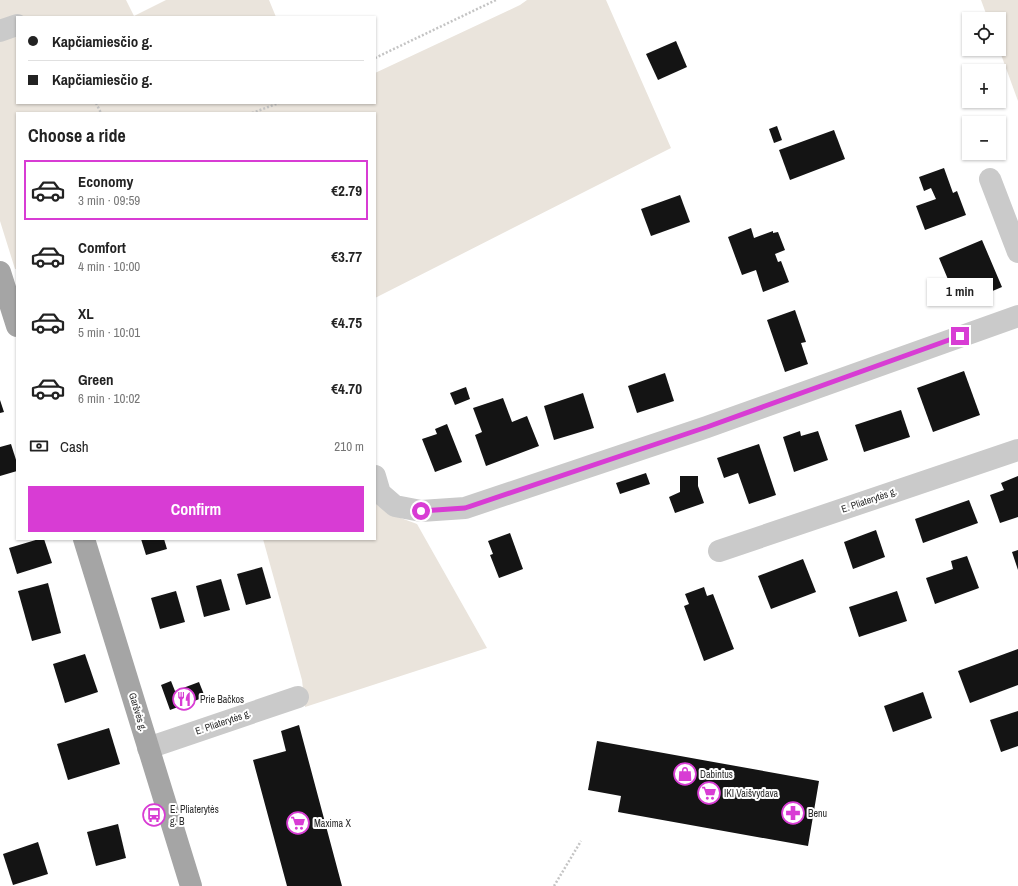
<!DOCTYPE html>
<html lang="en">
<head>
<meta charset="utf-8">
<style>
  :root { --surface:#fff; --page:#f2f2f2; --text:#222; --muted:#767676; --line:#e0e0e0; --accent:#d83cd4 }
  body { margin:0; font-family:"Archivo Narrow",sans-serif; background:var(--page); color:var(--text); height:100vh; display:flex; flex-direction:column; font-size:15px; white-space:nowrap }
  * { box-sizing:border-box; margin:0 }
  p { font-size:13px; color:var(--muted) }
  .icon { flex:none; width:22px; height:22px; fill:none; stroke:currentColor; stroke-width:2; stroke-linecap:round; stroke-linejoin:round }
  .map { position:relative; flex:1; overflow:hidden }
  .drawer { position:absolute; left:16px; top:112px; width:360px; height:428px; display:flex; flex-direction:column; background:var(--surface); border-radius:0px; box-shadow:0 1px 3px #0004 }
  .drawer>* { flex:none }
  .guide { position:absolute; left:16px; top:16px; width:360px; height:88px; border-radius:0px; box-shadow:0 1px 3px #0004; display:grid; align-content:center; height:88px; padding:0 12px; background:var(--surface) }
  .controls { position:absolute; left:962px; top:12px; display:grid; gap:8px }
  .controls a { display:grid; place-items:center; width:44px; height:44px; border-radius:0px; background:var(--surface); box-shadow:0 1px 3px #0004; font-size:20px }
  .end { position:absolute; width:18px; height:18px; margin:-9px; border:5px solid #d83cd4; background:#fff; box-shadow:0 0 0 2px #fff }
  .from { border-radius:50% }
  .bubble { position:absolute; height:28px; border-radius:0px; background:var(--surface); box-shadow:0 1px 3px #0004; font-size:13px; font-weight:700; line-height:28px; text-align:center }
  .guide b { display:flex; align-items:center; gap:14px; height:38px; font-size:15px }
  .guide b+b { border-top:1px solid var(--line) }
  .guide i { width:10px; height:10px; background:var(--text) }
  ul { padding:0; list-style:none }
  li { display:flex; align-items:center; gap:12px; height:60px; margin:0 8px 6px; padding:0 4px; border:2px solid transparent; border-radius:0px }
  li div { flex:1 }
  li b { display:block; font-size:15px }
  li em { font-style:normal; font-weight:700 }
  li.current { border-color:var(--accent) }
  li>.icon { width:36px; height:36px; stroke-width:1.5 }
  h2 { padding:0 12px; font-size:18px; line-height:48px }
  .pay { display:flex; align-items:center; gap:10px; height:44px; padding:0 12px; font-size:15px }
  .pay p { margin-inline-start:auto }
  .cta { display:flex; gap:8px; margin-top:auto; padding:8px 12px }
  .cta a { flex:1; height:46px; border-radius:0px; background:var(--accent); color:#fff; font-size:16px; font-weight:700; line-height:46px; text-align:center }
  .map>svg:first-child { display:block }
</style>
</head>
<body>
<div class="map">
<svg width="1018" height="886" viewBox="0 0 1018 886">
  <rect width="100%" height="100%" fill="#fff"/>
  <g fill="#eae4dc">
    <path d="M0,0H126L134,16L166,0H269L276,17H17V103H308V104L311,103H375V73L520,5L527,0H606L671,148L375,298V113H17V269H15L0,221Z"/>
    <path d="M981,0H1018V101L999,49V19H988Z"/>
    <path d="M375,496L390,514L417,524L487,648L305,707L302,680L263,539H375Z"/>
  </g>
  <g fill="#141414">
    <path d="M676,41L687,67L658,80L646,54Z"/>
    <path d="M777,126L782,140L774,143L769,129Z"/>
    <path d="M834,130L845,159L790,180L779,150Z"/>
    <path d="M944,168L953,193L957,191L966,215L925,230L916,206L936,199L931,188L924,191L919,177Z"/>
    <path d="M680,195L690,222L651,236L641,209Z"/>
    <path d="M751,228L754,238L773,231V233L778,232L785,250L775,254L778,262L781,261L789,282L763,292L756,270L742,275L728,237Z"/>
    <path d="M982,240L1002,287L976,298L972,289L955,296L939,258Z"/>
    <path d="M795,310L806,342L801,343L808,364L785,372L767,320Z"/>
    <path d="M964,371L980,415L933,432L917,388Z"/>
    <path d="M665,373L674,401L637,413L628,386Z"/>
    <path d="M466,387L470,399L455,405L450,393Z"/>
    <path d="M583,393L594,428L554,440L544,406Z"/>
    <path d="M503,398L512,422L527,416L539,446L486,466L475,435L482,432L473,408Z"/>
    <path d="M0,400L4,412L0,413Z"/>
    <path d="M901,410L910,437L864,452L855,425Z"/>
    <path d="M447,424L462,462L435,472L422,439L437,434L435,429Z"/>
    <path d="M800,431L801,436L818,431L828,460L794,472L783,437Z"/>
    <path d="M11,444L17,463V471L0,476V447Z"/>
    <path d="M759,444L776,495L749,504L738,473L724,478L717,458Z"/>
    <path d="M646,473L650,484L620,494L616,483Z"/>
    <path d="M680,476H698V486L704,503L675,513L669,497L680,492Z"/>
    <path d="M1018,476V517L1000,523L990,495L1004,490L1001,483Z"/>
    <path d="M969,500L978,523L923,543L915,519Z"/>
    <path d="M876,530L885,557L853,569L844,542Z"/>
    <path d="M510,533L523,569L499,578L490,555L493,554L488,541Z"/>
    <path d="M39,539H44L52,563L17,574L9,548Z"/>
    <path d="M141,539H164L167,549L146,555Z"/>
    <path d="M1018,550V570L1012,552Z"/>
    <path d="M967,556L979,588L935,604L926,578L953,569L951,561Z"/>
    <path d="M803,559L816,592L771,609L758,576Z"/>
    <path d="M262,567L271,598L246,605L237,574Z"/>
    <path d="M221,579L230,610L204,617L196,586Z"/>
    <path d="M48,583L61,633L32,641L18,591Z"/>
    <path d="M704,587L707,596L713,594L734,649L704,661L684,606L689,604L685,594Z"/>
    <path d="M176,591L185,622L160,629L151,598Z"/>
    <path d="M897,591L907,621L859,637L849,607Z"/>
    <path d="M1018,649V685L970,703L958,671Z"/>
    <path d="M85,654L98,692L65,703L53,664Z"/>
    <path d="M171,681L175,691L199,682L205,697L170,710L161,685Z"/>
    <path d="M923,692L932,718L893,732L884,706Z"/>
    <path d="M1018,711V746L1001,752L990,720Z"/>
    <path d="M299,725L342,886H287L253,760L286,751L281,731Z"/>
    <path d="M109,728L120,764L68,780L57,744Z"/>
    <path d="M597,741L819,781L808,846L618,812L621,796L588,790Z"/>
    <path d="M118,824L126,858L96,866L87,832Z"/>
    <path d="M38,842L48,874L13,885L3,854Z"/>
  </g>
  <g fill="none" stroke-linecap="round" stroke-linejoin="round">
    <g stroke="#c4c4c4" stroke-width="2.5" stroke-dasharray="2 2" stroke-linecap="butt">
      <path d="M375,58L496,0"/>
      <path d="M96,103L101,113"/>
      <path d="M252,113L279,103"/>
      <path d="M554,886L581,841"/>
    </g>
    <g stroke="#cacaca" stroke-width="22">
      <path d="M0,31L17,25"/>
      <path d="M990,179L1018,252"/>
      <path d="M375,476L380,493L395,506L421,511L465,508L707,427L1018,316"/>
      <path d="M719,551L1018,450"/>
      <path d="M148,748L298,697"/>
    </g>
    <g stroke="#a5a5a5" stroke-width="22">
      <path d="M0,272L17,326"/>
      <path d="M84,539L191,886"/>
    </g>
  </g>
  <g fill="none" stroke-linecap="round" stroke-linejoin="round">
    <path stroke="#d83cd4" stroke-width="5" d="M421,511L465,508L707,427L960,336"/>
  </g>
  <defs>
    <g id="restaurant-ring" transform="scale(1.15)"><circle r="9.5" fill="#fff" stroke="#d83cd4" stroke-width="1.5"/><path d="M-5-6h1v4h1v-4h1v4h1v-4h1v5L-1.5 .5V6h-2V.5L-5-1ZM5-6V6H3V1.5H1.5Q1.5-4 5-6Z" fill="#d83cd4"/></g>
    <g id="shop-ring" transform="scale(1.15)"><circle r="9.5" fill="#fff" stroke="#d83cd4" stroke-width="1.5"/><path d="M-5-2.5h2.3a2.7 3.5 0 0 1 5.4 0H5L5.5 6h-11ZM-1.5-2.5h3a1.5 2.3 0 0 0-3 0Z" fill="#d83cd4"/></g>
    <g id="supermarket-ring" transform="scale(1.15)"><circle r="9.5" fill="#fff" stroke="#d83cd4" stroke-width="1.5"/><path d="M-6-5.5h2.5l.6 2H6L4.5 2H-2.5L-4.4-4H-6ZM-1.5 3.2a1.3 1.3 0 1 0 .1 0ZM3 3.2a1.3 1.3 0 1 0 .1 0Z" fill="#d83cd4"/></g>
    <g id="pharmacy-ring" transform="scale(1.15)"><circle r="9.5" fill="#fff" stroke="#d83cd4" stroke-width="1.5"/><path d="M-2-6h4v4h4v4h-4v4h-4v-4h-4v-4h4Z" fill="#d83cd4"/></g>
    <g id="bus-ring" transform="scale(1.15)"><circle r="9.5" fill="#fff" stroke="#d83cd4" stroke-width="1.5"/><path d="M-5-6H5V4H4V6H2V4H-2V6H-4V4H-5ZM-3.5-4V0h7V-4ZM-3.5 1.2v1.5H-2V1.2ZM2 1.2v1.5H3.5V1.2Z" fill="#d83cd4"/></g>
  </defs>
  <g fill-rule="evenodd">
    <use href="#restaurant-ring" x="184" y="699"/>
    <use href="#shop-ring" x="685" y="774"/>
    <use href="#supermarket-ring" x="709" y="793"/>
    <use href="#pharmacy-ring" x="793" y="813"/>
    <use href="#bus-ring" x="154" y="815"/>
    <use href="#supermarket-ring" x="298" y="823"/>
  </g>
  <g text-anchor="middle" dominant-baseline="central" stroke-width="4" stroke-linejoin="round" paint-order="stroke">
    <g font-size="10" fill="#2d2d2d" stroke="#fff">
      <text transform="translate(869 500) rotate(-19)">E. Pliaterytės g.</text>
      <text transform="translate(138 712) rotate(73)">Garšvės g.</text>
      <text transform="translate(223 722) rotate(-19)">E. Pliaterytės g.</text>
    </g>
    <g font-size="10" fill="#2d2d2d" stroke="#fff" text-anchor="start">
      <text x="200" y="699">Prie Bačkos</text>
      <text x="700" y="774">Dabintus</text>
      <text x="724" y="793">IKI Vaišvydava</text>
      <text x="170" y="809">E. Pliaterytės<tspan x="170" dy="12">g. B</tspan></text>
      <text x="808" y="813">Benu</text>
      <text x="314" y="823">Maxima X</text>
    </g>
  </g>
</svg>
<div class="controls">
<a><svg class="icon" aria-label="locate" viewBox="0 0 24 24"><circle cx="12" cy="12" r="6"/><path d="M12 2v4M12 18v4M2 12h4M18 12h4"/></svg></a>
<a>+</a>
<a>−</a>
</div>
<i class="end from" style="left:421px;top:511px"></i>
<i class="end" style="left:960px;top:336px"></i>
<div class="bubble" style="left:927px;top:278px;width:66px">1 min</div>
<div class="guide">
<b><i class="from"></i>Kapčiamiesčio g.</b>
<b><i></i>Kapčiamiesčio g.</b>
</div>
<section class="drawer">
<h2>Choose a ride</h2>
<ul>
<li class="current"><svg class="icon" aria-label="car" viewBox="0 0 24 24"><path d="M5 17H2v-5l4-1 3-4h7l3 4 3 1v5h-3M9 17h6M6 11h13"/><circle cx="7" cy="17" r="2"/><circle cx="17" cy="17" r="2"/></svg><div><b>Economy</b><p>3 min · 09:59</p></div><em>€2.79</em></li>
<li><svg class="icon" aria-label="car" viewBox="0 0 24 24"><path d="M5 17H2v-5l4-1 3-4h7l3 4 3 1v5h-3M9 17h6M6 11h13"/><circle cx="7" cy="17" r="2"/><circle cx="17" cy="17" r="2"/></svg><div><b>Comfort</b><p>4 min · 10:00</p></div><em>€3.77</em></li>
<li><svg class="icon" aria-label="car" viewBox="0 0 24 24"><path d="M5 17H2v-5l4-1 3-4h7l3 4 3 1v5h-3M9 17h6M6 11h13"/><circle cx="7" cy="17" r="2"/><circle cx="17" cy="17" r="2"/></svg><div><b>XL</b><p>5 min · 10:01</p></div><em>€4.75</em></li>
<li><svg class="icon" aria-label="car" viewBox="0 0 24 24"><path d="M5 17H2v-5l4-1 3-4h7l3 4 3 1v5h-3M9 17h6M6 11h13"/><circle cx="7" cy="17" r="2"/><circle cx="17" cy="17" r="2"/></svg><div><b>Green</b><p>6 min · 10:02</p></div><em>€4.70</em></li>
</ul>
<div class="pay"><svg class="icon" aria-label="cash" viewBox="0 0 24 24"><path d="M3 7h18v10H3z"/><circle cx="12" cy="12" r="2"/></svg>Cash<p>210 m</p></div>
<div class="cta"><a>Confirm</a></div>
</section>
</div>
</body>
</html>
